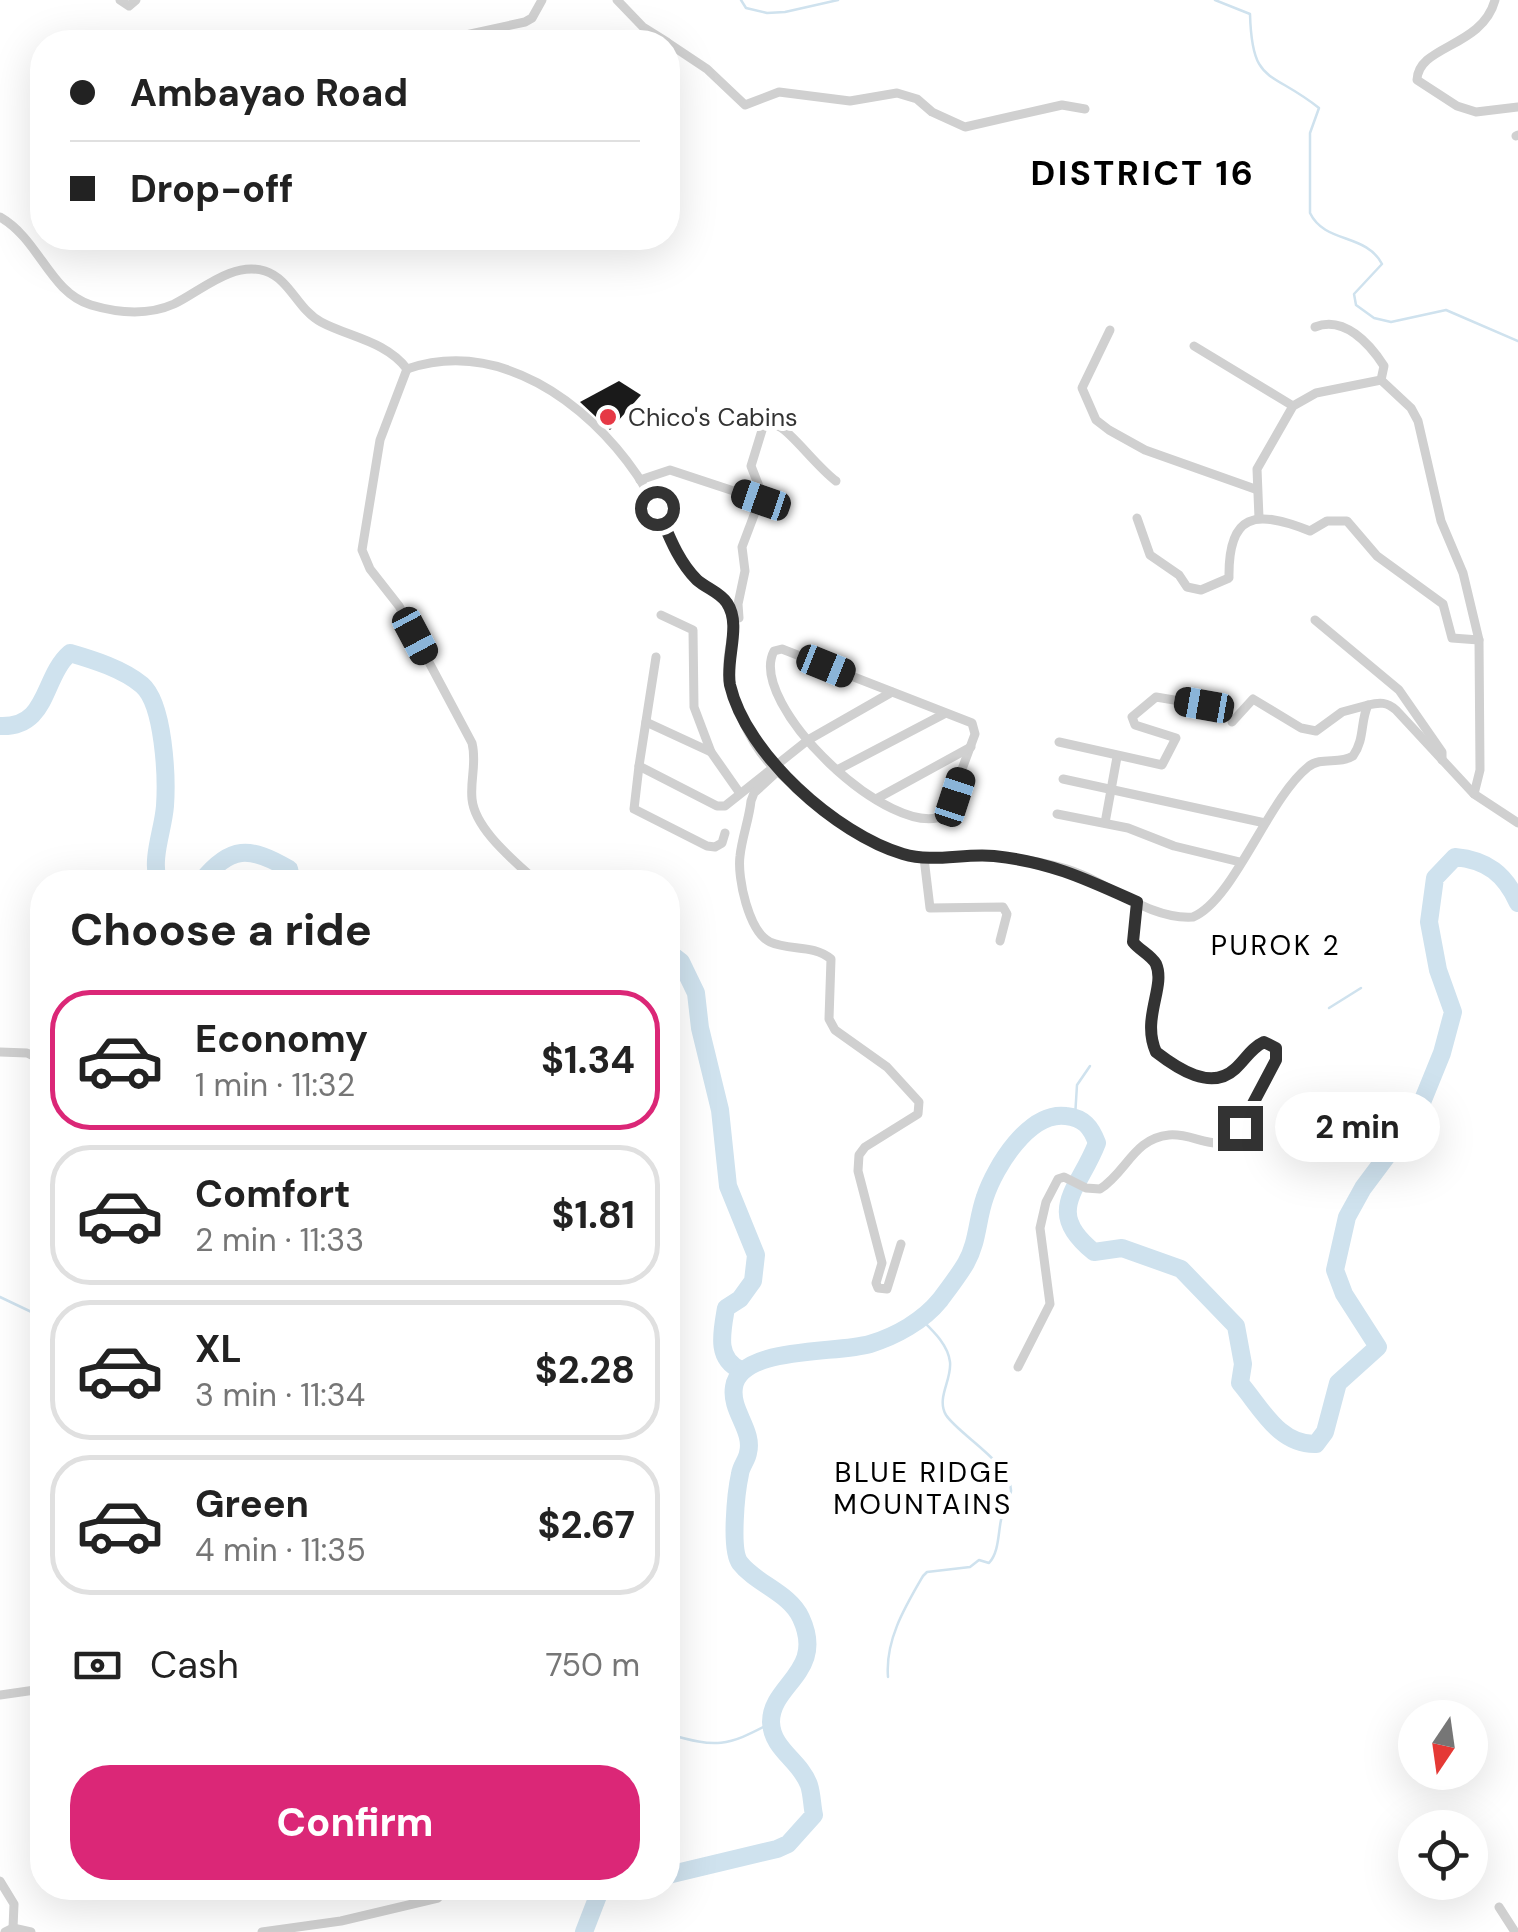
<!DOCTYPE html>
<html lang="en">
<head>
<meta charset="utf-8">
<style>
  :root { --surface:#fff; --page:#f2f2f2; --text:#222; --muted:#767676; --line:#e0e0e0; --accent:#db2777 }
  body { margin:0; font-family:"DM Sans",sans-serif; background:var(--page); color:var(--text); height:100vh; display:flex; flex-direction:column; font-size:38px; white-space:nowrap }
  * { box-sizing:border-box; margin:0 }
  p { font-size:32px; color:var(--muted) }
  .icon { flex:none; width:55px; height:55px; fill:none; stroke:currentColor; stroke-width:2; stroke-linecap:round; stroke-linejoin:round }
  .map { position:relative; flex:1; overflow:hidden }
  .drawer { position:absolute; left:30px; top:870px; width:650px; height:1030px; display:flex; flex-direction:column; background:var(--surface); border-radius:40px; box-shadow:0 10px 40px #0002 }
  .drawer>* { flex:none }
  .top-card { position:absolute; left:30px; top:30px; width:650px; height:220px; border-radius:40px; box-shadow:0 10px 40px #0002; display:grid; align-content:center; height:220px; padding:0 40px; background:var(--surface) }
  .needle { width:65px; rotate:193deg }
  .buttons { position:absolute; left:1398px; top:1700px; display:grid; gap:20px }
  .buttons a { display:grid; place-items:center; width:90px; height:90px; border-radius:50%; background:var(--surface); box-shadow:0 10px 40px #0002; font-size:50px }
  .end { position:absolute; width:45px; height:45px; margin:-22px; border:12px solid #333; background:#fff; box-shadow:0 0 0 5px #fff }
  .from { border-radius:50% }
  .bubble { position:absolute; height:70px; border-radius:35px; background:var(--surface); box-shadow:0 10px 40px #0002; font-size:32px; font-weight:700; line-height:70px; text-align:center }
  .car { position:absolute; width:30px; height:60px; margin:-30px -15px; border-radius:12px; box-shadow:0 0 8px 2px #0007; background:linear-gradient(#222 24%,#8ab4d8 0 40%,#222 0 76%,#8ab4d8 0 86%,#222 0) }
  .top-card b { display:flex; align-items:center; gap:35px; height:95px; font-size:38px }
  .top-card b+b { border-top:2px solid var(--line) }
  .top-card i { width:25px; height:25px; background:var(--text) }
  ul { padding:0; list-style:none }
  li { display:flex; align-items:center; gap:30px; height:140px; margin:0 20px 15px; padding:0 20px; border:5px solid var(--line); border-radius:40px }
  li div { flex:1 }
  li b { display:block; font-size:38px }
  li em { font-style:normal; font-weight:700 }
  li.selected { border-color:var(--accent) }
  li>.icon { width:90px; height:90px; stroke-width:1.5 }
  h2 { padding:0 40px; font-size:45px; line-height:120px }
  .pay { display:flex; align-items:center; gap:25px; height:110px; padding:0 40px; font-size:38px }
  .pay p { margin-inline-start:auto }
  .action { display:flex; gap:20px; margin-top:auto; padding:20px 40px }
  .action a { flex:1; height:115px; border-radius:40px; background:var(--accent); color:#fff; font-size:40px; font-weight:700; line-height:115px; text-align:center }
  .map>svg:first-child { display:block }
</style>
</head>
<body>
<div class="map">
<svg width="1518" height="1932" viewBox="0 0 1518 1932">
  <rect width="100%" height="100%" fill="#fff"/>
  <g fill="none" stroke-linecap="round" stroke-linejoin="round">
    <g stroke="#cfe2ee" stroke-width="2.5">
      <path d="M741,0L746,8L767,13L785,12L838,0"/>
      <path d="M1215,0L1250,14C1252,86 1270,69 1319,108L1310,133V213C1325,244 1366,233 1382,264L1354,294L1356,305L1374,318L1391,322L1446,310L1518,341"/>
      <path d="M1329,1008L1361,988"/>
      <path d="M1075,1117L1077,1085L1090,1066"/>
      <path d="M0,1297L42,1317"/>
      <path d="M888,1677C885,1640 905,1607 923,1576L927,1572L970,1567L979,1560L989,1563C999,1552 998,1534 1001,1520C1003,1510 1010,1500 1011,1491C1012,1464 958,1434 946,1415C936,1398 952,1380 950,1362C948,1344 932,1330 920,1318"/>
      <path d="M668,1734C717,1748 726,1747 771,1723"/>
    </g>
    <g stroke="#cfe2ee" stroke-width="18">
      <path d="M0,726C49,728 42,677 70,653C94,660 123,669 142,685C164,704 167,777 165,806C163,831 151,857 158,882"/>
      <path d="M201,882C230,845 250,846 289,869L292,882"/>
      <path d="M668,952L681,962L696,993L700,1028L720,1110L728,1186L756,1255L753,1281L740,1299L726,1308C722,1332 715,1359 741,1370"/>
      <path d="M668,1875L777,1849L788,1844L814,1815C812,1806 812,1794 809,1785C800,1760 772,1750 771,1722C771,1684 826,1672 801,1618C790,1593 756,1584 740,1563C730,1550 736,1492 740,1474C741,1466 747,1460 748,1453C754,1430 730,1411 734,1387C740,1346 836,1354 870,1344C896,1336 923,1321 940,1300C949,1288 959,1275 966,1263C978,1242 977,1219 985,1197C995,1167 1029,1111 1066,1116C1084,1118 1091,1127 1097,1143C1079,1190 1043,1211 1094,1252L1122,1248L1181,1269L1236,1326L1243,1364L1240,1383C1262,1409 1279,1445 1316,1444L1325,1432L1338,1383L1378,1347L1344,1294L1335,1270L1347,1217L1363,1188L1416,1117L1442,1053L1453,1012L1438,970L1429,922L1435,878L1455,857C1487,860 1505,874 1518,903"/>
      <path d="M584,1932L601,1888"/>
    </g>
  </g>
  <path fill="#1a1a1a" d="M619,381L641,395L610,430L580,402Z"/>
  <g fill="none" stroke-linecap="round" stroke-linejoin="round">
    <g stroke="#d0d0d0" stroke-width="9">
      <path d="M120,0L129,6L136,0"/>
      <path d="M617,0L643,27L667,42"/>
      <path d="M1495,0C1482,48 1418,45 1417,80L1457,106L1476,112L1518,107"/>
      <path d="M452,38L525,22L532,18L542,0"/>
      <path d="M668,43L707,69L745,105L779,92L850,101L897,93L917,99L932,112L965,127L1062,105L1085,109"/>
      <path d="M1516,136L1518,135"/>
      <path d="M0,217C40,240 49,292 91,305C118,313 147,316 174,304C201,291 232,261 265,271C290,279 298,310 321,322C349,337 386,341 407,369"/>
      <path d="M1315,327C1344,315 1370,344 1384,366L1381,380"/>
      <path d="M1110,330L1082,388L1096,420L1109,430L1145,450L1255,489"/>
      <path d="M1194,346L1293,406"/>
      <path d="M407,369C499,338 587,402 637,475C657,504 666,540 686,568C698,584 723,592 730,609C736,627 729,644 728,661C728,697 750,746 776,770C814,805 871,853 924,858C944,860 965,856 985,856C1009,856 1036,861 1060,867C1105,878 1145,920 1193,917C1234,900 1268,799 1308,767C1321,756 1339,765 1353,756C1365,739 1360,722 1368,705C1380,702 1387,702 1396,710L1474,794L1518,823"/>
      <path d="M407,369L380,440L362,550L370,569L399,606L472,743C477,763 470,779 472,799C475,830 516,862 537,882"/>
      <path d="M729,424L739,414L763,427"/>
      <path d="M640,480L670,470L761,500"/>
      <path d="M1137,518L1150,555L1179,575L1187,587L1201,590L1229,578C1228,513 1255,509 1310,531L1327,521H1347L1377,556L1443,604L1452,638L1479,640"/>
      <path d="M1259,518L1257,469L1293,406L1316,393L1381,380L1411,408L1418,421L1441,521L1463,573L1479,640L1480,770L1474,794"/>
      <path d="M661,615L693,630L694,707L711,752L739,792"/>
      <path d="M739,618L738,604L745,571L742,547L762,494L751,466L763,427C770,425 773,423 780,427C792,433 818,468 836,481"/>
      <path d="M1315,620L1399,690L1442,752V760"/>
      <path d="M782,649L972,723L975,734L945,815C893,843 746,704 774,651Z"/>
      <path d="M656,657L639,766L717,806H725L808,740L892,692"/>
      <path d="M646,722L711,752"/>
      <path d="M1232,722L1253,699L1301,728L1316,731L1342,712L1368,705"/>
      <path d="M1059,742L1162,765L1176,738L1135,725L1132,717L1156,697L1204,705"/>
      <path d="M639,766L634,809L707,846L715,847L722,843L725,833"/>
      <path d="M837,770L944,714"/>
      <path d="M778,771L754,793L751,801C749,820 742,837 740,856C737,878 749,932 770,942C790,951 813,944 831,959L829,1019L835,1030L887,1067L919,1102L918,1114L865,1147L859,1155L858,1171L882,1263L876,1283L878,1288L887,1289L901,1244"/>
      <path d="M1063,779L1265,823"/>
      <path d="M876,799L971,747"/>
      <path d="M1057,814L1128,828L1174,846L1240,862"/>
      <path d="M1105,823L1117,757"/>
      <path d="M924,858L930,908L1003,907L1007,914L1000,941"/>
      <path d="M0,1052L27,1053L42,1060"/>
      <path d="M1018,1367L1050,1304L1040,1228L1046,1202L1058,1179L1064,1177L1086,1188L1100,1189C1126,1173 1134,1138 1169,1135C1189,1133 1206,1146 1226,1143L1241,1128L1276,1060L1277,1048L1265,1042C1251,1048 1246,1059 1235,1069C1211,1091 1178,1069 1156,1052C1140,1017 1166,987 1156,964C1151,955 1139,950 1133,942L1137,902"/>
      <path d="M0,1695L42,1689"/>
      <path d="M0,1881L14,1904L13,1928"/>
      <path d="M1499,1907L1515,1932"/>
      <path d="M5,1932L13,1928L31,1932"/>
      <path d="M262,1932L341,1921L438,1898"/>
    </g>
  </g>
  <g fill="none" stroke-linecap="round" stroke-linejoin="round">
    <path stroke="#333" stroke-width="12" d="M657,508C668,533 677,560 697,580C706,588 721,593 727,603C742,625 725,660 730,685C746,754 836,834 903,854C933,863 963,853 994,856C1051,862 1086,879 1137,902L1133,942C1139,950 1151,955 1156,964C1166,987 1141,1018 1156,1052C1178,1069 1211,1091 1235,1069C1246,1059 1251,1048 1264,1042L1276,1048V1060L1240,1128"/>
  </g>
  <circle fill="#e63946" stroke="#fff" stroke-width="4" cx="608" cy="417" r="10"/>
  <g text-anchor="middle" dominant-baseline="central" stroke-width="10" stroke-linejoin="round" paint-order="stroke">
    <g font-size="25" fill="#333" stroke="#fff" text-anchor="start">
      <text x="628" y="417">Chico's Cabins</text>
    </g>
    <g font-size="28" letter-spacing="2.5" fill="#000" stroke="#fff">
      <text x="1276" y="945">PUROK 2</text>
      <text x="923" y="1472">BLUE RIDGE<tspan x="923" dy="32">MOUNTAINS</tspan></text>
    </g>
    <g font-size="35" font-weight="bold" letter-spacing="2.5" fill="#000" stroke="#fff">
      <text x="1143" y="173">DISTRICT 16</text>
    </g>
  </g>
</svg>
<div class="buttons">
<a><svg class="needle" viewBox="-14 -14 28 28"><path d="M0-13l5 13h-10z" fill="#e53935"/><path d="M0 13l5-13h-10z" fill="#767676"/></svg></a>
<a><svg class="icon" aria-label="locate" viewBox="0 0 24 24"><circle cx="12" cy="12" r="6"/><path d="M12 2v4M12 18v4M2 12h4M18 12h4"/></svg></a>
</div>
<i class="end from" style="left:657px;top:508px"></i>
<i class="end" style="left:1240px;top:1128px"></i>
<div class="bubble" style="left:1275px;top:1092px;width:165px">2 min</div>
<i class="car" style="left:761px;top:500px;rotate:289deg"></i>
<i class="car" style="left:415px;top:636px;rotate:152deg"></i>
<i class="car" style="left:826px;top:666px;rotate:112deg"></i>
<i class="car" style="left:1204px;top:705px;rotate:280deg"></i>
<i class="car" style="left:955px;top:797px;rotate:18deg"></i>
<div class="top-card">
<b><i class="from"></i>Ambayao Road</b>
<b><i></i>Drop-off</b>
</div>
<section class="drawer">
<h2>Choose a ride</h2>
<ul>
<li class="selected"><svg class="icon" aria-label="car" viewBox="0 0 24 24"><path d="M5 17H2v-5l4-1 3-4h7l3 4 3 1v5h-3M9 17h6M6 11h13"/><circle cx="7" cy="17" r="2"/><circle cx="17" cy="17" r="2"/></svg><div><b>Economy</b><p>1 min · 11:32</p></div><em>$1.34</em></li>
<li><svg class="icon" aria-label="car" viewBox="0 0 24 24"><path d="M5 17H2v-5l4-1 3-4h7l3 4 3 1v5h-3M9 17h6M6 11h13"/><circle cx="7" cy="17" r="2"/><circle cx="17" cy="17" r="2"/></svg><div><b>Comfort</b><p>2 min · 11:33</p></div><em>$1.81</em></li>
<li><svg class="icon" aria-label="car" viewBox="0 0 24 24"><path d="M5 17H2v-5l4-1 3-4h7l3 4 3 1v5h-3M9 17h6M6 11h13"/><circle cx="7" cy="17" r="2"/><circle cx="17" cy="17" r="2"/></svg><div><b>XL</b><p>3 min · 11:34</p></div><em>$2.28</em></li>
<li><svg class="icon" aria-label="car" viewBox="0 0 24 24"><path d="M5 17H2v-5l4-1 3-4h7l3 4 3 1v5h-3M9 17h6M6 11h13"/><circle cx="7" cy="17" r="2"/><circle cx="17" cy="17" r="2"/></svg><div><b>Green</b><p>4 min · 11:35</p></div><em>$2.67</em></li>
</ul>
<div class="pay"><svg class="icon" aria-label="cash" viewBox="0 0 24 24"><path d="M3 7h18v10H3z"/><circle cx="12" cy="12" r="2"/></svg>Cash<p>750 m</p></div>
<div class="action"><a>Confirm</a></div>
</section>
</div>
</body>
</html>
